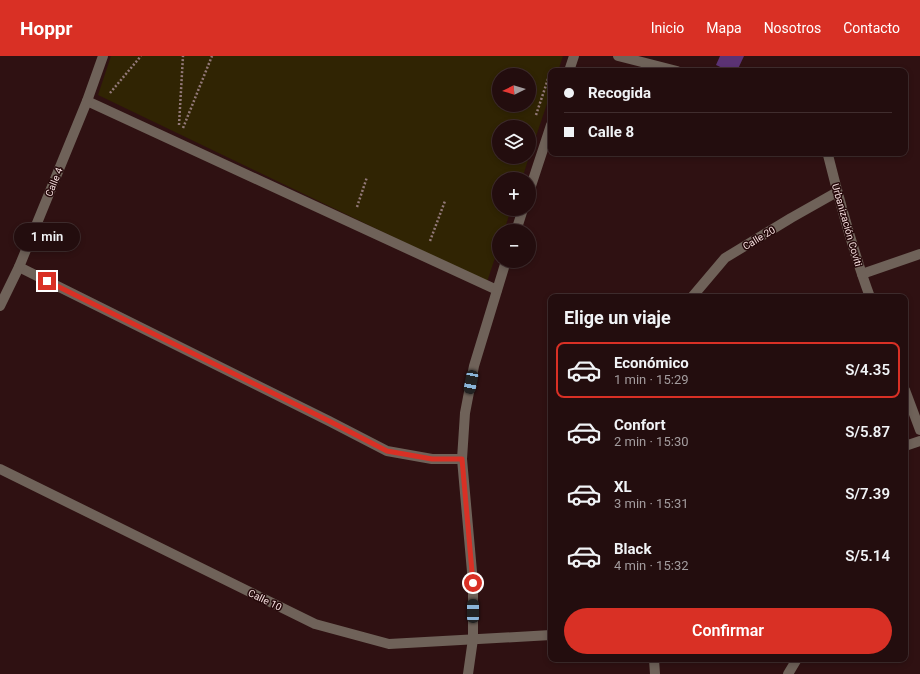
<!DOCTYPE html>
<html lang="es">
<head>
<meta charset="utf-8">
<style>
  :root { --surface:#230d0e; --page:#2f1b1c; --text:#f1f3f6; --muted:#a39c9e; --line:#402d2e; --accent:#d93025 }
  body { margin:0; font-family:Roboto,sans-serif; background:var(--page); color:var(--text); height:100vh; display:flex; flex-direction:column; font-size:15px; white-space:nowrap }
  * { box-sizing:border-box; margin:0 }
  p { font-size:13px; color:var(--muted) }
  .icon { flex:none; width:22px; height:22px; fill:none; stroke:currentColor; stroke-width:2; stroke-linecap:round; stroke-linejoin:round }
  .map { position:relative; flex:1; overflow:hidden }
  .side { position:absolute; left:548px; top:238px; width:360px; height:368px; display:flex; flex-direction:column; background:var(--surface); border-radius:8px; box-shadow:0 2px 6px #0003,0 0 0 1px var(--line) }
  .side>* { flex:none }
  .hud { position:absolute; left:548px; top:12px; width:360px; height:88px; border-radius:8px; box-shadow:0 2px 6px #0003,0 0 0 1px var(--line); display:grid; align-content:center; height:88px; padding:0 16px; background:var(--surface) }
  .needle { width:26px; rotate:265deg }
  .buttons { position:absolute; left:492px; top:12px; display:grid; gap:8px }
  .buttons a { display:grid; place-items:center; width:44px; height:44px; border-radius:50%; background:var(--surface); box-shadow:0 2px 6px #0003,0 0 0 1px var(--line); font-size:20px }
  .end { position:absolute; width:18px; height:18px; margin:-9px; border:5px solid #d93025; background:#fff; box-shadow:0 0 0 2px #fff }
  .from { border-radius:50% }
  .bubble { position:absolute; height:28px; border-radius:14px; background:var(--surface); box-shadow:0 2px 6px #0003,0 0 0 1px var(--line); font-size:13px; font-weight:600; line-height:28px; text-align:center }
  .car { position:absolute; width:12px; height:24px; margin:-12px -6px; border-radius:5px; box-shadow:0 0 3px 1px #0007; background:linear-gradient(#222 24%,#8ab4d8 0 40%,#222 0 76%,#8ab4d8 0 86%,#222 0) }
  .hud b { display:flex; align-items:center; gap:14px; height:38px; font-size:15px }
  .hud b+b { border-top:1px solid var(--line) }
  .hud i { width:10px; height:10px; background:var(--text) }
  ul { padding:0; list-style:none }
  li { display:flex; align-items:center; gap:12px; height:56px; margin:0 8px 6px; padding:0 8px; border:2px solid transparent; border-radius:8px }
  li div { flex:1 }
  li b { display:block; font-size:15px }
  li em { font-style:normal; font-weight:600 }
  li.on { border-color:var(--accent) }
  li>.icon { width:36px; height:36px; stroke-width:1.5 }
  h2 { padding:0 16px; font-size:18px; line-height:48px }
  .cta { display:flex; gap:8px; margin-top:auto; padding:8px 16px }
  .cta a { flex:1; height:46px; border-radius:24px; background:var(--accent); color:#fff; font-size:16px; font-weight:600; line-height:46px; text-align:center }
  header { display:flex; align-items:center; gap:24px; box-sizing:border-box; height:56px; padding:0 20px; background:var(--accent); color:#fff }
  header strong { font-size:19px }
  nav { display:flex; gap:22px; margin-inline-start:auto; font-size:14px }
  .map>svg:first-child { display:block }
</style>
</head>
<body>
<header>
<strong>Hoppr</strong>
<nav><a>Inicio</a><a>Mapa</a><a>Nosotros</a><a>Contacto</a></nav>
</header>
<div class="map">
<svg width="920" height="618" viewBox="0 0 920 618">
  <rect width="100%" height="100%" fill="#2f1112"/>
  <path fill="#302403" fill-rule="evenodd" d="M111,0H563L558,15H551V36L529,101V71H499V101H529L522,123H499V153H511L504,175H499V190L487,226L98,39ZM499,19H529V49H499Z"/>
  <path fill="#5b3273" d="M720,0H744L737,15H729L716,9Z"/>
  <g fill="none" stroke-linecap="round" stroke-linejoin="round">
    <g stroke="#927878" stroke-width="2.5" stroke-dasharray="2 2" stroke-linecap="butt">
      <path d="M110,37L141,0"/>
      <path d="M536,59L551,14"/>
      <path d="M179,69L183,0"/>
      <path d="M183,72L212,0"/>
      <path d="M357,151L367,121"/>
      <path d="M430,185L445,145"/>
      <path d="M495,192L499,178"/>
    </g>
    <g stroke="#6f6259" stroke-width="10">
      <path d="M618,0L677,15"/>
      <path d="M569,15L574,0"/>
      <path d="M87,45L497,234"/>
      <path d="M827,97L828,99C840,147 853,195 870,241"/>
      <path d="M529,136L551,69"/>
      <path d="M516,175L523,153"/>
      <path d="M19,211L329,365L387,395L432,403H462"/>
      <path d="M862,218L920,198"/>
      <path d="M692,241L725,202L791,162L837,136"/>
      <path d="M0,250L19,211L87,45L103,0"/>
      <path d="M905,334L920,374"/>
      <path d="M905,390L920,385"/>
      <path d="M0,413L315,568L389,588L551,579"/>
      <path d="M654,603L655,618"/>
      <path d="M468,618L473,583V527L462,403L465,357L474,310L506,205"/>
      <path d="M788,618L797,603"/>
    </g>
  </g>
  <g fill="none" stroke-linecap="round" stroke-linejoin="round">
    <path stroke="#d93025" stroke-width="5" d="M47,225L329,365L387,395L432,403H462L473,527"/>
  </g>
  <g text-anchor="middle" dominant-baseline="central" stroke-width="3" stroke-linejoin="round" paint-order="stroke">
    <g font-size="10" fill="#f7e0e0" stroke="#240809">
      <text transform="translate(54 126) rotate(-68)">Calle 4</text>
      <text transform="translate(847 169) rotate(74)">Urbanización Coviti</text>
      <text transform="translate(759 182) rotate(-31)">Calle 20</text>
      <text transform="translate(265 544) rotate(26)">Calle 10</text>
    </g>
  </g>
</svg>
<div class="buttons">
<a><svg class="needle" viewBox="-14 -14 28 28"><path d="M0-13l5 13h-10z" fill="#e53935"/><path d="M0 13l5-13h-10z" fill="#a39c9e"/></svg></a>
<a><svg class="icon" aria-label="layers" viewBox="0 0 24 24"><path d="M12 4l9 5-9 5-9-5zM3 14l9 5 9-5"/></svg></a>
<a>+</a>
<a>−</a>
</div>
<i class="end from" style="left:473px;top:527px"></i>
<i class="end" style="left:47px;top:225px"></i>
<div class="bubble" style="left:14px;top:167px;width:66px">1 min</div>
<i class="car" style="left:471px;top:326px;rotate:191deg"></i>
<i class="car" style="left:473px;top:555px;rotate:0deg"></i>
<div class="hud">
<b><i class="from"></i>Recogida</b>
<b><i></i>Calle 8</b>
</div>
<section class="side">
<h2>Elige un viaje</h2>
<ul>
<li class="on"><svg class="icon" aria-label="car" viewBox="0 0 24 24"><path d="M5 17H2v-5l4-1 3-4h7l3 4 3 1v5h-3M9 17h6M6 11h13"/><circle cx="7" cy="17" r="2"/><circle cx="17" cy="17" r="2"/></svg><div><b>Económico</b><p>1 min · 15:29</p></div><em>S/4.35</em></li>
<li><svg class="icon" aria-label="car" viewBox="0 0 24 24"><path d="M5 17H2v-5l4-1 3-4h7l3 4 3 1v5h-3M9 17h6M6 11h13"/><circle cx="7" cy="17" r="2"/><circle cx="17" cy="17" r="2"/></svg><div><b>Confort</b><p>2 min · 15:30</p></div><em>S/5.87</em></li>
<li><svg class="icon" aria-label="car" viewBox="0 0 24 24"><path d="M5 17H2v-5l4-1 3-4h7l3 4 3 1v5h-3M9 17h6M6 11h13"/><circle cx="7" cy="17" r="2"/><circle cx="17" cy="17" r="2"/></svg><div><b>XL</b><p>3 min · 15:31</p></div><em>S/7.39</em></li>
<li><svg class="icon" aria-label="car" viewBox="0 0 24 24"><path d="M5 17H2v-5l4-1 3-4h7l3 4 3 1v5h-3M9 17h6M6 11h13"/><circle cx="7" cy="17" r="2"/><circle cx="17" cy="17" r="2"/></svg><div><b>Black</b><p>4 min · 15:32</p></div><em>S/5.14</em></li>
</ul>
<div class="cta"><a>Confirmar</a></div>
</section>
</div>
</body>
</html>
